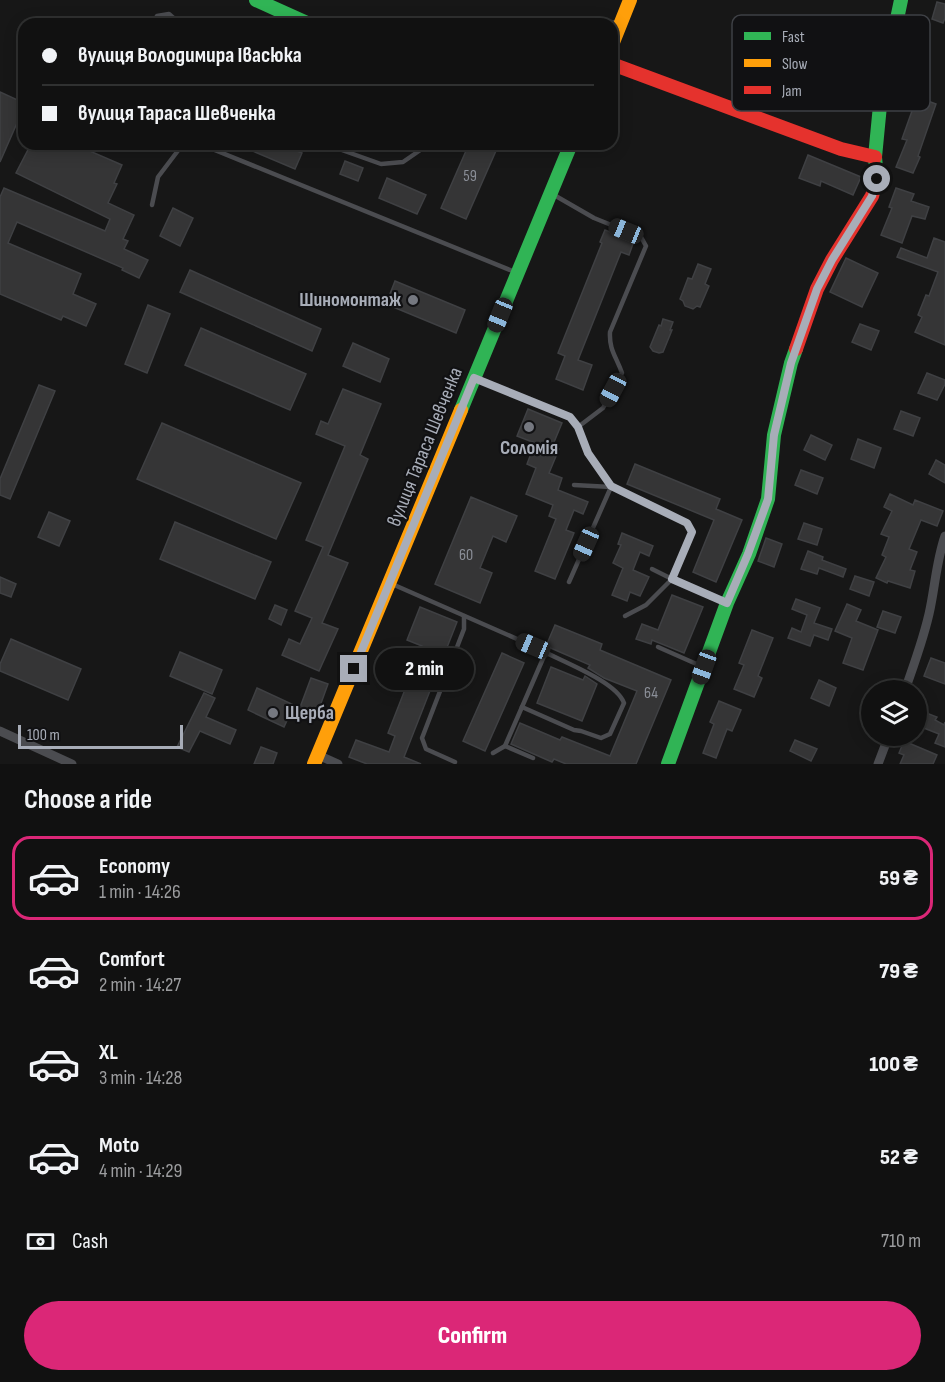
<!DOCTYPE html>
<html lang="en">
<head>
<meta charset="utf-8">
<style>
  :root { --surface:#111; --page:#1e1f1f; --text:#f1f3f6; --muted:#9c9d9f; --line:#303131; --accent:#db2777 }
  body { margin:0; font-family:"Sofia Sans Condensed",sans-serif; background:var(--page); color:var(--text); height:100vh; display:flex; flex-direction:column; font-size:22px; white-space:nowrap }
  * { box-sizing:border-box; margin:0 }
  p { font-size:20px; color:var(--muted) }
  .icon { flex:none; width:33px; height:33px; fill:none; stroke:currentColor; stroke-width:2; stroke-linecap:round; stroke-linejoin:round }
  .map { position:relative; height:764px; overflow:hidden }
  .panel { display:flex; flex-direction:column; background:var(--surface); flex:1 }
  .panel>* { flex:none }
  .guide { position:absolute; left:18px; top:18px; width:600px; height:132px; border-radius:18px; box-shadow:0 3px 15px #0003,0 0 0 2px var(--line); display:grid; align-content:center; height:132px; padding:0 24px; background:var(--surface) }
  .fabs { position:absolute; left:861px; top:680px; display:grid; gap:12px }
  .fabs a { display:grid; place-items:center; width:66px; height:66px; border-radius:50%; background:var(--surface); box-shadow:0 3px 15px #0003,0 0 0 2px var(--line); font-size:30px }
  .scale { position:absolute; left:18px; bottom:15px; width:165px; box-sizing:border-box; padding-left:6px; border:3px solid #a8adb8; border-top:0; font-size:16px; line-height:21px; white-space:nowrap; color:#a8adb8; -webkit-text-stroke:4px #111113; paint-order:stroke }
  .end { position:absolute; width:27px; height:27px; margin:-14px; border:8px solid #a8adb8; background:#111; box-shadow:0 0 0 3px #111 }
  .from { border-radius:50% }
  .bubble { position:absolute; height:42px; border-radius:21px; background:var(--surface); box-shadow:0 3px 15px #0003,0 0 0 2px var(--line); font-size:20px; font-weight:800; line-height:42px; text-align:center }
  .car { position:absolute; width:18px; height:36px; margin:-18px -9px; border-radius:8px; box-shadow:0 0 4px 2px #0007; background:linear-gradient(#222 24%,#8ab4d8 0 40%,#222 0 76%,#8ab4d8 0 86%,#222 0) }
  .guide b { display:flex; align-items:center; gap:21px; height:57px; font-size:22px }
  .guide b+b { border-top:2px solid var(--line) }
  .guide i { width:15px; height:15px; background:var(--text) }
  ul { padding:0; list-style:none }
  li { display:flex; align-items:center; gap:18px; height:84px; margin:0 12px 9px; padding:0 12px; border:3px solid transparent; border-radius:18px }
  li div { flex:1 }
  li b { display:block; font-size:22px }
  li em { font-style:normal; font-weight:800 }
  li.on { border-color:var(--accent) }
  li>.icon { width:54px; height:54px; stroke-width:1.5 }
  h2 { padding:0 24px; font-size:27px; line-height:72px }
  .pay { display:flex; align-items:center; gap:15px; height:66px; padding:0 24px; font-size:22px }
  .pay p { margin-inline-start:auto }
  .action { display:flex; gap:12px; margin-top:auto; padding:12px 24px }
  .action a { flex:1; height:69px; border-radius:36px; background:var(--accent); color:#fff; font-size:24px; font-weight:800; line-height:69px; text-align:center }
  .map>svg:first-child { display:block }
</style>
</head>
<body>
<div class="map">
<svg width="945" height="764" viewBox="0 0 945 764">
  <rect width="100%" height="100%" fill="#171717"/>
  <g fill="#353536" stroke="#3f4043" stroke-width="1.5">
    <path d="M937,2L945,4V18L943,23L932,19Z"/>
    <path d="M0,92L24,103V107L0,162Z"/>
    <path d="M917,97L936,104L918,156L920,157L913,173L896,167L907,140L902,139Z"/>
    <path d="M31,144H88L85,149L122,165L114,183L117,184L108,203L134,215L123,239L128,241L124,249L148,260L139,278L122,270L123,268L17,222L8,243L81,274L73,294L96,304L86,326L63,316L61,320L0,294V197L4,188L105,231L110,219L16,173Z"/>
    <path d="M236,144H279L302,153L295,169Z"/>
    <path d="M469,144H499L466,219L441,208Z"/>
    <path d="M808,155L861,177L853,195L821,181L820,186L799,178Z"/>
    <path d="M345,161L363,168L358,181L340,174Z"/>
    <path d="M387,178L426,195L417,214L379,198Z"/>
    <path d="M896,188L914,194L911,201L929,207L925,219L912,216L902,243L881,235L892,208L889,207Z"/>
    <path d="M173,208L193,218L180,246L160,236Z"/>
    <path d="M605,230L634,241L629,255L621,252L578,360L592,365L583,390L556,379L565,356L558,353L602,243L600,242Z"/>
    <path d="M934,238L945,242V345L915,332L922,317L918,315L926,295L929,296L938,272L897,257L901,248L927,258Z"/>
    <path d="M846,258L878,273L862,307L830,292Z"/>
    <path d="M698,264L711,269L705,284L709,286L700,307L697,306L693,309L685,306L683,301L680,299L688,278L692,279Z"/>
    <path d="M190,270L321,329L312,351L180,292Z"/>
    <path d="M395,281L465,310L456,333L386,304Z"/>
    <path d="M148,305L170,314L147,373L125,364Z"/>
    <path d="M663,319L673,322L670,330H672L663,352L659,353L653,351L650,347L659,325L661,326Z"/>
    <path d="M860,324L879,331L871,350L852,342Z"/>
    <path d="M201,328L306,374L290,410L185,365Z"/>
    <path d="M353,343L389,359L380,382L343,366Z"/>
    <path d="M927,373L945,380V384L937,400L918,393Z"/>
    <path d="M39,385L55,391L10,499L0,495V479Z"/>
    <path d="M343,389L381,404L360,455L368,459L328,555L348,563L322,623L338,629L319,671L282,655L289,639L300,644L312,618L295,611L323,547L306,540L345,446L316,434L321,421L328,424Z"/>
    <path d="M528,409L562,423L552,447L559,449L549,473L562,478L558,490L588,502L583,514L574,510L566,530L574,533L555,579L535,571L556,519L549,516L553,505L526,494L536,468L527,464L535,443L517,436Z"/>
    <path d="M901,411L920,418L913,436L894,429Z"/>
    <path d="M162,423L301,483L276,539L137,479Z"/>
    <path d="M811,435L832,445L825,460L804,450Z"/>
    <path d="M858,439L881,448L874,468L851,459Z"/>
    <path d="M936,460L945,465V483L929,474Z"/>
    <path d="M635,464L720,499L716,509L742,520L716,582L693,572L714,520L627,484Z"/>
    <path d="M801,470L823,478L817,494L795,485Z"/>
    <path d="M890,494L913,505L915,500L943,511L937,526L921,520L909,549L917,552L910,570L915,571L910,588L888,581L887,583L876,578L886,557L882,555L889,537L881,534L892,511L884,507Z"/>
    <path d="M471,497L517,516L506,542L493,536L480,568L492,573L480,603L435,584Z"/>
    <path d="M49,512L70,521L59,546L38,537Z"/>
    <path d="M175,522L271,562L255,599L160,559Z"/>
    <path d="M804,523L822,529L817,545L798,539Z"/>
    <path d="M622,533L653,546L649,556L640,552L633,570L649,577L640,596L630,592L627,601L612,595L623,568L613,563L621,545L618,544Z"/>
    <path d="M766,538L782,544L774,567L758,561Z"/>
    <path d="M808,551L823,557L822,560L846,569L843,577L819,568L817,574L801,569Z"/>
    <path d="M855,576L874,582L869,596L850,589Z"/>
    <path d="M0,577L16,584L11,597L0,593Z"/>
    <path d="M672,595L703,607L684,653L652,640L651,644L636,639L642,624L658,630Z"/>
    <path d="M796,599L820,608L814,623L832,629L828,640L814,635L810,646L788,638L792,628L801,632L807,615L792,609Z"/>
    <path d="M847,604L861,610L856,621L878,630L863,670L843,663L852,638L835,631Z"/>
    <path d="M275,605L287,610L281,625L269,619Z"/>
    <path d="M420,607L457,622L404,757L421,764H367L349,757L356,740L389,752L395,736L388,733L422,646L407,640Z"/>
    <path d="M883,611L901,617L895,633L877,627Z"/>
    <path d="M555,625L602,644L600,650L671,680L636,764H566L554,759L552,762L511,744L520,723L560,740L562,737L610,756L637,691L604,678L588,668L590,665L546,646Z"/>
    <path d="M752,630L773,638L758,676L762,678L754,697L734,689L744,665L739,663Z"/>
    <path d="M11,639L81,669L68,700L0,671V664Z"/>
    <path d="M180,652L222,670L212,694L170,676Z"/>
    <path d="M502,653L524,663L485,751L463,741Z"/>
    <path d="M931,658L945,663V684L924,676Z"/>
    <path d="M551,667L583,680L585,676L597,684L582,721L537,703Z"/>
    <path d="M311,678L328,684L316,717L299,710Z"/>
    <path d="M819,680L836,688L829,706L811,698Z"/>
    <path d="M257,688L294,705L284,727L248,710Z"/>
    <path d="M204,693L215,698L206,717L236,730L230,744L200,731L189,752L177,747Z"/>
    <path d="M719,701L741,710L732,731L727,729L716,758L703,753L714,724L710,722Z"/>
    <path d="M916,709L937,717L935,720L944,725L945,722V747L935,743L939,734L916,725Z"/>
    <path d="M795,740L817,749L811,761L790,751Z"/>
    <path d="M904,741L937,755L933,764H900L904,755L899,753Z"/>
    <path d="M261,747L277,753L273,764H254Z"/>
  </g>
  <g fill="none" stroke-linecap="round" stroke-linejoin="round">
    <g stroke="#4b4c50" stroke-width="4.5">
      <path d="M153,24L157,16L169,14L178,22V24"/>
      <path d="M606,24L616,22"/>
      <path d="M200,144L515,272"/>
      <path d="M325,144L381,164L403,162L429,144"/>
      <path d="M554,195L594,218L641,237L646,246L610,332C609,350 616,356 622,373L603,408L578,427"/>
      <path d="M152,205L158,177L183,144"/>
      <path d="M477,379L570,417L578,427L588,454L611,487L687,523L692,532L672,579L724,602"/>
      <path d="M569,582L611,487L574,485"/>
      <path d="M392,584L533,646C555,659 616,680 624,703L610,734L601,738L581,731L574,730L522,707"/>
      <path d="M625,616L646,605L672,579L652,569"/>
      <path d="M658,647L701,666"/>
      <path d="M505,746L533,758"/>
      <path d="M493,753L505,746L545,654"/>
      <path d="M455,762L426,749L422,738L464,629V616"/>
    </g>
    <g stroke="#4b4c50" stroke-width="9">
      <path d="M905,690C914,665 923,640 929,614C935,588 936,562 945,536"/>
      <path d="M0,731L72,764"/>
      <path d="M318,755L338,764"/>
      <path d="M878,764L889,735"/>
    </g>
    <g stroke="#30b455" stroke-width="14">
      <path d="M256,0L309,24"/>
      <path d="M876,168L875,157L881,95L901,0"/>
      <path d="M461,410L571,144"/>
      <path d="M668,764L727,603L749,554L768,499L774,435L791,363L796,349"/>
    </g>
    <g stroke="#ff9f0a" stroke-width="14">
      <path d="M612,45L630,0"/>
      <path d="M314,764L461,410"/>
    </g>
    <g stroke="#e5322d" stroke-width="14">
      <path d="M612,64L841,149L875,157"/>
      <path d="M796,349L817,289L832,260L872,196L877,179L876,168"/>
    </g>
  </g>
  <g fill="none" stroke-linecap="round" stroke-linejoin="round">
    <path stroke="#a8adb8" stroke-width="8" d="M354,669L474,378L570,417L578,427L588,453L611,486L687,523L692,532L672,579L727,603L748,554L768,499L774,435L791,363L817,289L832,260L872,196L877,179"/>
  </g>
  <g fill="#757880" stroke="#111113" stroke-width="2">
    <circle cx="413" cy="300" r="6"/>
    <circle cx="529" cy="427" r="6"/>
    <circle cx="273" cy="713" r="6"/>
  </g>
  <g text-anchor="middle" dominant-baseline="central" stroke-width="4.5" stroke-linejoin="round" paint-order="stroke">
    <g font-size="16" fill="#8b8f98">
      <text x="470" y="176">59</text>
      <text x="466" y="555">60</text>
      <text x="651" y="693">64</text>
    </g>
    <g font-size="20" font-weight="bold" fill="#a8adb8" stroke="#111113" text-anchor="end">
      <text x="401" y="300">Шиномонтаж</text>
      <text x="529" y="448" text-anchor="middle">Соломiя</text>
      <text x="285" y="713" text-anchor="start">Щерба</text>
    </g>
    <g font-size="20" fill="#a8adb8" stroke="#111113">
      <text transform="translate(425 447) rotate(-68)">вулиця Тараса Шевченка</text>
    </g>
  </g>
  <rect x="732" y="15" width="198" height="96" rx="9" fill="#111113" stroke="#3e4045" stroke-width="1.5"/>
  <rect x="744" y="32" width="27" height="8" fill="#30b455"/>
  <rect x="744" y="59" width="27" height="8" fill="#ff9f0a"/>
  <rect x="744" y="86" width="27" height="8" fill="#e5322d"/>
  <g font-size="16" fill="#a8adb8">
    <text x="782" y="42">Fast</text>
    <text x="782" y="69">Slow</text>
    <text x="782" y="96">Jam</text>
  </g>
</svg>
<div class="fabs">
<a><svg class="icon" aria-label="layers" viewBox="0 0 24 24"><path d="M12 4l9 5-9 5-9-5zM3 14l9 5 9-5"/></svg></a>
</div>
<div class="scale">100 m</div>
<i class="end from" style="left:877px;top:179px"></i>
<i class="end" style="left:354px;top:669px"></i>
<div class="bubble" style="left:375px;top:648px;width:99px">2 min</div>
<i class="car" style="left:626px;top:231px;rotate:292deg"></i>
<i class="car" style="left:500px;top:315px;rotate:202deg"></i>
<i class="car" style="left:613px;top:390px;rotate:208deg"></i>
<i class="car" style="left:586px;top:544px;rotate:204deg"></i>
<i class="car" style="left:533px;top:646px;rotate:293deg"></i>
<i class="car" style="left:704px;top:667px;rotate:200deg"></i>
<div class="guide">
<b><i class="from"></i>вулиця Володимира Івасюка</b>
<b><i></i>вулиця Тараса Шевченка</b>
</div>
</div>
<section class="panel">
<h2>Choose a ride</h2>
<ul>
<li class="on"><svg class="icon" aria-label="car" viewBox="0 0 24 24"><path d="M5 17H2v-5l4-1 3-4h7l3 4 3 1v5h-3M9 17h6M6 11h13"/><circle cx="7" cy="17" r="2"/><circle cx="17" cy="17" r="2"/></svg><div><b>Economy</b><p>1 min · 14:26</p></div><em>59 ₴</em></li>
<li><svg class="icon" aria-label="car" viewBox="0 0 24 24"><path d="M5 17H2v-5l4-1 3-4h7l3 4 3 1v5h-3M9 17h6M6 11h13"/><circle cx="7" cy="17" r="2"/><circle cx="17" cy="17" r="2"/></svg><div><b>Comfort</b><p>2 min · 14:27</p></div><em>79 ₴</em></li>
<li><svg class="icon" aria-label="car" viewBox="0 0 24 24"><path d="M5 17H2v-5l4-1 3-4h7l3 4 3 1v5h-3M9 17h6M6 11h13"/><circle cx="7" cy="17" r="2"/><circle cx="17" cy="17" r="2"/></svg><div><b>XL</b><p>3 min · 14:28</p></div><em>100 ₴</em></li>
<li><svg class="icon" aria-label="car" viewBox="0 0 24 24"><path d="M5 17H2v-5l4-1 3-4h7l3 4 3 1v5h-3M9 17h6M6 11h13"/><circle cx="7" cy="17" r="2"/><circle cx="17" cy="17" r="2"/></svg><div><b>Moto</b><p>4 min · 14:29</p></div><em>52 ₴</em></li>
</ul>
<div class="pay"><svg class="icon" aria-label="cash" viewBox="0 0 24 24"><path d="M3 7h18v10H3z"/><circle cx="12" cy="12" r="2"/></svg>Cash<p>710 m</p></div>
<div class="action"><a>Confirm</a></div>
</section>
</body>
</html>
